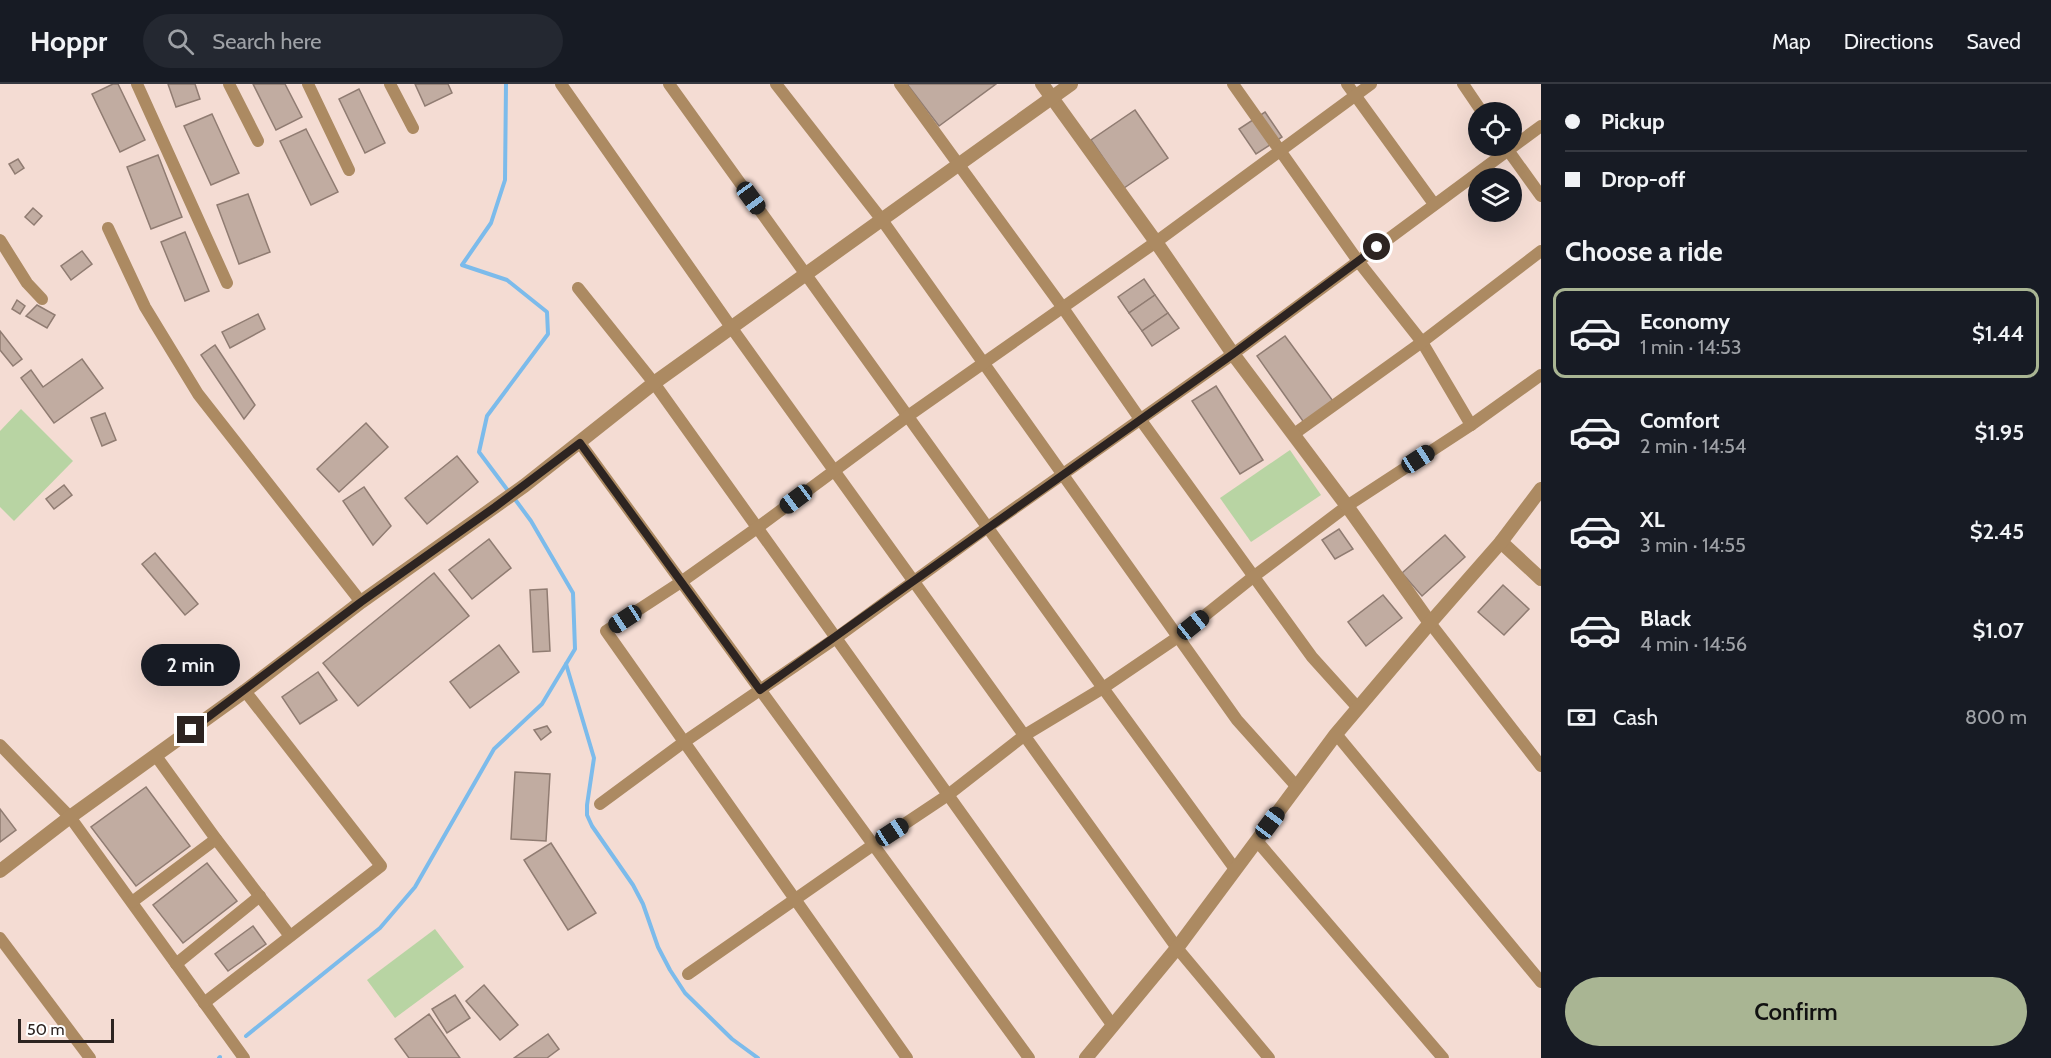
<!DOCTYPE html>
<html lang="en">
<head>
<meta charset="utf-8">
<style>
  :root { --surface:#171b24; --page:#242831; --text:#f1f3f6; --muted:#9ea1a6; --line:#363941; --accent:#a9b593 }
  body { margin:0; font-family:Cabin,sans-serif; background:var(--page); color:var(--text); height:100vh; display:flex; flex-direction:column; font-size:22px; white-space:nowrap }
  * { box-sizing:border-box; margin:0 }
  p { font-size:20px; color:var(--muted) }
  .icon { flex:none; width:33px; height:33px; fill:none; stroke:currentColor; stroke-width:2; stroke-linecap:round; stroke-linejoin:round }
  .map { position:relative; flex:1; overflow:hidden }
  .sheet { display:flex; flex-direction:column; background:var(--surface); width:510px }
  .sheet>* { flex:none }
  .top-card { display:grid; align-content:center; height:132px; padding:0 24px; background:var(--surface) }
  .fabs { position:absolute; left:1468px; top:18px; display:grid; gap:12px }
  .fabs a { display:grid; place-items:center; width:54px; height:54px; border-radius:50%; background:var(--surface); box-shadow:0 6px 24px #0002; font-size:30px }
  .scale { position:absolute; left:18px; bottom:15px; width:96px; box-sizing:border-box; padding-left:6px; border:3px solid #2d2421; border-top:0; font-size:16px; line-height:21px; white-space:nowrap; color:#2d2421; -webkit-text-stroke:4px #fff; paint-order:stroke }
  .end { position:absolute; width:27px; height:27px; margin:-14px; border:8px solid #2d2421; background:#fff; box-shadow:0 0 0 3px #fff }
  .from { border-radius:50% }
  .bubble { position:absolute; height:42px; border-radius:21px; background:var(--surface); box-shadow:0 6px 24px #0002; font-size:20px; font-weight:600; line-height:42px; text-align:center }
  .car { position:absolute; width:18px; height:36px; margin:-18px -9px; border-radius:8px; box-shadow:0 0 4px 2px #0007; background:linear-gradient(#222 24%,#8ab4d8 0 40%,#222 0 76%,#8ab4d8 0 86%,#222 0) }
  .top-card b { display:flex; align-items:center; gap:21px; height:57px; font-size:22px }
  .top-card b+b { border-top:2px solid var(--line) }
  .top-card i { width:15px; height:15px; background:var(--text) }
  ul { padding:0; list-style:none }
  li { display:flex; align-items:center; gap:18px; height:90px; margin:0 12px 9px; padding:0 12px; border:3px solid transparent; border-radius:12px }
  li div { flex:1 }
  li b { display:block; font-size:22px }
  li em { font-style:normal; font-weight:600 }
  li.current { border-color:var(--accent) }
  li>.icon { width:54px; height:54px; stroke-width:1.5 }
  h2 { padding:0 24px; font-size:27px; line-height:72px }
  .pay { display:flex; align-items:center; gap:15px; height:66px; padding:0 24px; font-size:22px }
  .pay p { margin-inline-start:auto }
  .action { display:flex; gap:12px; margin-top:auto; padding:12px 24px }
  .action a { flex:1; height:69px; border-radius:36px; background:var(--accent); color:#111; font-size:24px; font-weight:600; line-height:69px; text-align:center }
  header { display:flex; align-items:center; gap:36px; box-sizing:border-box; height:84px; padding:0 30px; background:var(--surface); border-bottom:2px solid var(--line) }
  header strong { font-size:28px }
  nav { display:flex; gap:33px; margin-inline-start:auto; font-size:21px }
  .search { width:420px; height:54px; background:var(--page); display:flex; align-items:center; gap:15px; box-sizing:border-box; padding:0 21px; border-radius:33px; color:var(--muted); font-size:22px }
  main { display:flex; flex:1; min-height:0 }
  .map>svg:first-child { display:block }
</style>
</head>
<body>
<header>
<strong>Hoppr</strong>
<div class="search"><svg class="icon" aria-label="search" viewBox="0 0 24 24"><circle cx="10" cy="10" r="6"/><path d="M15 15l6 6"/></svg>Search here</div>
<nav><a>Map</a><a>Directions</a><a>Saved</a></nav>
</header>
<main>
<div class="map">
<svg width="1541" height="974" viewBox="0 0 1541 974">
  <rect width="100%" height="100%" fill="#f4dcd3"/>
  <g fill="#b8d4a3">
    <path d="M21,325L73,377L14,437L0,423V347Z"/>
    <path d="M1290,366L1321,411L1251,458L1220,414Z"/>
    <path d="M435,845L464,883L395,934L367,896Z"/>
  </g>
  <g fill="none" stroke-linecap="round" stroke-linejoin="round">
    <g stroke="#7cbbeb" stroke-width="4">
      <path d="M506,0L505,96L491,139L462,181L507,196L547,228L548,250L487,332L479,368L509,408"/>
      <path d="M566,580L594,674L587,721V731L592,742L633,801L643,820L658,863L670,886L685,909L732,955L758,974"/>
      <path d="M246,952L380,844L415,803L494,665L542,620L575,565L573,509L531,437L514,414"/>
      <path d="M219,974L220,973"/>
    </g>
  </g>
  <g fill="#c1aca1" stroke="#907c72" stroke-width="1.5">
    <path d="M113,0H118L145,56L120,68L92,10Z"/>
    <path d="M168,0H195L200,15L176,23Z"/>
    <path d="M253,0H285L302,33L276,46Z"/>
    <path d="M415,0H448L452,9L425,22Z"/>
    <path d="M907,0H996L939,42Z"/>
    <path d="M359,5L385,59L365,69L339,15Z"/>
    <path d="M1135,26L1168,74L1124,104L1091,56Z"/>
    <path d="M1265,28L1282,53L1256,70L1239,45Z"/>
    <path d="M212,30L239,89L211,101L184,42Z"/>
    <path d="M306,45L338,108L311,121L280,57Z"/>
    <path d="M158,71L182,133L151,145L127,83Z"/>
    <path d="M18,75L24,84L15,90L9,80Z"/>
    <path d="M248,110L270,168L239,180L217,121Z"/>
    <path d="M33,124L42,132L34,141L25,133Z"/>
    <path d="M185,148L209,207L185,217L161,158Z"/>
    <path d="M82,167L92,180L71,196L61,182Z"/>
    <path d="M1144,195L1155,211L1129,229L1118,213Z"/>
    <path d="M1155,211L1168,229L1142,247L1129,229Z"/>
    <path d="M17,216L25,222L20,230L12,225Z"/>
    <path d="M37,221L55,231L47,244L26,232Z"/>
    <path d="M1168,229L1179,244L1152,262L1142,247Z"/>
    <path d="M258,230L265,245L230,264L222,248Z"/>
    <path d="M0,247L22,275L13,282L0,266Z"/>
    <path d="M1285,252L1333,317L1305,340L1257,272Z"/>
    <path d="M215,261L255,321L244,335L201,271Z"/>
    <path d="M82,275L103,304L54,339L21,294L31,286L43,303Z"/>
    <path d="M1216,302L1263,376L1240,390L1192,317Z"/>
    <path d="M105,329L116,356L102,362L91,334Z"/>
    <path d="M366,339L388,363L339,408L317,385Z"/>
    <path d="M457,372L478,398L427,440L405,414Z"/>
    <path d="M64,401L72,411L54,425L46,415Z"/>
    <path d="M364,403L391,442L373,461L343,417Z"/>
    <path d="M1339,445L1353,465L1335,475L1322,456Z"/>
    <path d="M1445,451L1465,473L1422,512L1402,489Z"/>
    <path d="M489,455L511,484L472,515L449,486Z"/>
    <path d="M155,469L198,520L185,531L142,480Z"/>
    <path d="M434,489L469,532L358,622L323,579Z"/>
    <path d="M1503,501L1529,525L1504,551L1478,528Z"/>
    <path d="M547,505L550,567L533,568L530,506Z"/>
    <path d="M1383,511L1402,534L1366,562L1348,538Z"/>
    <path d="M499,561L519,588L470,624L450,598Z"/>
    <path d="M318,588L337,616L300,640L282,613Z"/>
    <path d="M547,642L551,648L541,656L534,646Z"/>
    <path d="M515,688L550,690L546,757L511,755Z"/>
    <path d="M146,703L190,762L136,802L91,743Z"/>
    <path d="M0,725L16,746L0,758Z"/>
    <path d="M551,759L596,829L568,846L524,776Z"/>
    <path d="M207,779L237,817L183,859L153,821Z"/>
    <path d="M253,842L266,860L228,887L215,870Z"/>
    <path d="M484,901L518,941L500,956L466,917Z"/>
    <path d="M455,911L470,934L447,949L432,925Z"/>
    <path d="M429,930L460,974H409L395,955Z"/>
    <path d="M548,950L559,965L547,974H514Z"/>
  </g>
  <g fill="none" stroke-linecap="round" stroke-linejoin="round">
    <g stroke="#ac8a62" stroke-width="12">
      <path d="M137,0L227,199"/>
      <path d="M229,0L258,57"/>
      <path d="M308,0L349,86"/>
      <path d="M390,0L413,44"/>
      <path d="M561,0L731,243L1177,864L1269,974"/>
      <path d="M669,0L1103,604L1235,785"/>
      <path d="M776,0L882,136L1237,636L1297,703"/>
      <path d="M900,0L1063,224L1140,335L1312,573L1358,624"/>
      <path d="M1233,0L1358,177L1422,258L1471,341"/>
      <path d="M1347,0L1434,120"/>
      <path d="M1463,0L1482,28"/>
      <path d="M1505,62L1541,112"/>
      <path d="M108,144L145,223L198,310L361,518"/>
      <path d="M0,156L27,199L42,215"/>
      <path d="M578,204L654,299L1113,942"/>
      <path d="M1294,350L1422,258L1541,167"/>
      <path d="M580,359L1029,974"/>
      <path d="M1430,539L1541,682"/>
      <path d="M1336,650L1541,898"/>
      <path d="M0,661L70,733L244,974"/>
      <path d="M156,672L216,755L290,852"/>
      <path d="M600,720L684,658L836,554L988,443L1233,270L1541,42"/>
      <path d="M1257,757L1443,974"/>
      <path d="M132,818L216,755"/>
      <path d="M0,854L90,974"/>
      <path d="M176,880L260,812"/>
      <path d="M688,890L873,761L948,711L1025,651L1103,604L1178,553L1253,493L1347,422L1471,341L1541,291"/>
      <path d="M204,919L381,782L245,607"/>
      <path d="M907,974L606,547L681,498L757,444L908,332L1156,158L1371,0"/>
    </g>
    <g stroke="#ac8a62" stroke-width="14">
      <path d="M1042,0L1156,158L1233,270L1347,422L1430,539"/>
      <path d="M1501,458L1541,495"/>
      <path d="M0,787L70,733L245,607L361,518L524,402L654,299L1071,0"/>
      <path d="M1086,974L1177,864L1336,650L1430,539L1501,458L1541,405"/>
    </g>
  </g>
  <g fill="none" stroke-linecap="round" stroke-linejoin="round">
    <path stroke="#2d2421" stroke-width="8" d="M191,646L361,518L495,423L580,359L760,606L1233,270L1377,163"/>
  </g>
</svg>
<div class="fabs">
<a><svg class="icon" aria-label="locate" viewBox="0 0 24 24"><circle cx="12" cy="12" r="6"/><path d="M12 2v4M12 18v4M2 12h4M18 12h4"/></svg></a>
<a><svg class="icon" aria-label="layers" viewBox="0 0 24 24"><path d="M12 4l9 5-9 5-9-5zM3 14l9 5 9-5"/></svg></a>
</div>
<div class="scale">50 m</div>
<i class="end from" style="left:1377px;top:163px"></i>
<i class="end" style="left:191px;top:646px"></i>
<div class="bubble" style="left:141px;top:560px;width:99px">2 min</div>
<i class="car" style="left:751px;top:114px;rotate:144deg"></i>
<i class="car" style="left:1418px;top:375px;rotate:57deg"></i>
<i class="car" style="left:796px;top:415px;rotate:233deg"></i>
<i class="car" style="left:625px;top:535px;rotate:237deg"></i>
<i class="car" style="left:1193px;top:541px;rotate:51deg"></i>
<i class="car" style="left:1270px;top:739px;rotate:37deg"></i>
<i class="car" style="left:892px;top:748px;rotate:57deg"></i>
</div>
<section class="sheet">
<div class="top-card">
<b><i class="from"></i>Pickup</b>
<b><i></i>Drop-off</b>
</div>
<h2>Choose a ride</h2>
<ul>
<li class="current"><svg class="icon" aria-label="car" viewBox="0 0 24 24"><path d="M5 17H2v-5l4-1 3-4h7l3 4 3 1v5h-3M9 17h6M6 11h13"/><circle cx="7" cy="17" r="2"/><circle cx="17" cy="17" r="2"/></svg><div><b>Economy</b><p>1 min · 14:53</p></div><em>$1.44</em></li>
<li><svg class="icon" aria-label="car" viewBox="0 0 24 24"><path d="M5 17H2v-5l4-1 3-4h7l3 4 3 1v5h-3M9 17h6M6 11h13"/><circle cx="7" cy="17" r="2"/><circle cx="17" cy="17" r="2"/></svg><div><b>Comfort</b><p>2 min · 14:54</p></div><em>$1.95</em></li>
<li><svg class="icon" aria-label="car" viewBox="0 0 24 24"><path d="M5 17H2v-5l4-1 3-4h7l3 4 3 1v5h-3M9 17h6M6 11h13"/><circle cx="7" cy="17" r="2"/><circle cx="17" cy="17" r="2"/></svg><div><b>XL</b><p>3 min · 14:55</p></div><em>$2.45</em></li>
<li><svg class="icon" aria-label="car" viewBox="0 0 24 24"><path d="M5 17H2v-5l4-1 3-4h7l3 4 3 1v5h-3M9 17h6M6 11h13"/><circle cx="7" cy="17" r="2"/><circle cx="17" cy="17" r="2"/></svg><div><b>Black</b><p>4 min · 14:56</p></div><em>$1.07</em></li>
</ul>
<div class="pay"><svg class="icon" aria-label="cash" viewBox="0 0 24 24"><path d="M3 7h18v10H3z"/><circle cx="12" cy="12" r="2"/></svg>Cash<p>800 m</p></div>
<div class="action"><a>Confirm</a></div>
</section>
</main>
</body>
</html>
